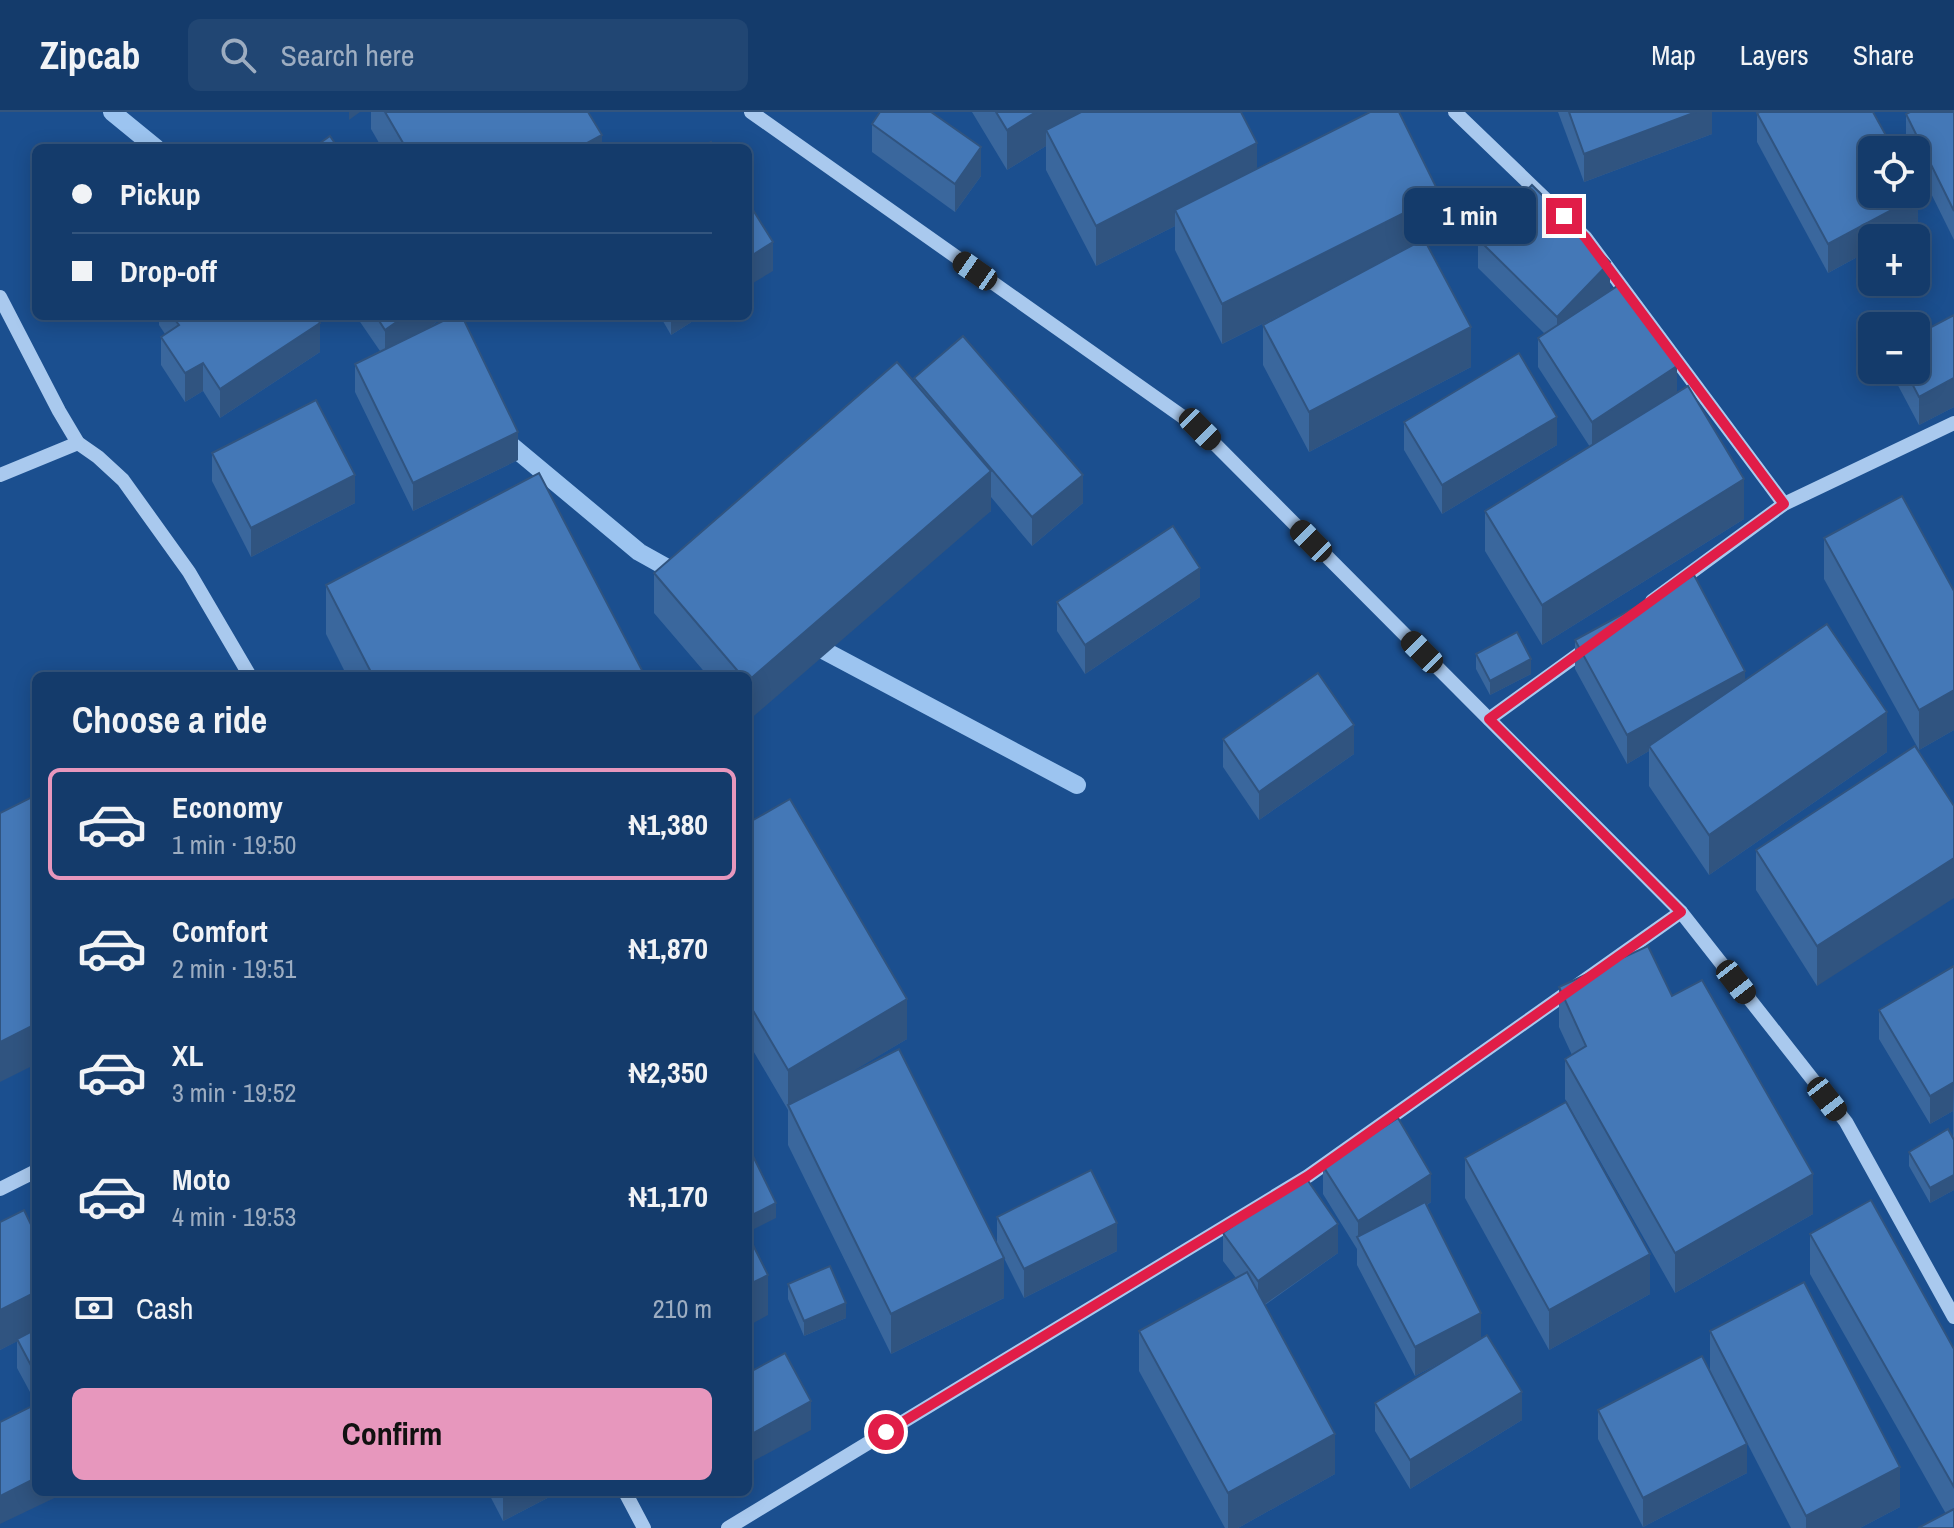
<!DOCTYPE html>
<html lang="en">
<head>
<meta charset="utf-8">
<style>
  :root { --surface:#143b6b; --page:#214673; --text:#f1f3f6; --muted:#9dadc1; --line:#33557e; --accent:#e797bd }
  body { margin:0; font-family:"Archivo Narrow",sans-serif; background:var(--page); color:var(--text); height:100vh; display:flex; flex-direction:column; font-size:30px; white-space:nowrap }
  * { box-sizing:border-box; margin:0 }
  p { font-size:26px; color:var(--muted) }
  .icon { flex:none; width:44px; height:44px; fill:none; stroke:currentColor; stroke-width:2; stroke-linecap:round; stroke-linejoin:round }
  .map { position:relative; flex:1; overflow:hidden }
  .side { position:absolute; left:32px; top:560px; width:720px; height:824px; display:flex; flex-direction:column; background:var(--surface); border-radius:12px; box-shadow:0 4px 20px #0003,0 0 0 2px var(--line) }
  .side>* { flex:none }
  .top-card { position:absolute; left:32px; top:32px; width:720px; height:176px; border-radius:12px; box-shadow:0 4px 20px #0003,0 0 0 2px var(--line); display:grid; align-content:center; height:176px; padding:0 40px; background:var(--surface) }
  .controls { position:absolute; left:1858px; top:24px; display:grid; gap:16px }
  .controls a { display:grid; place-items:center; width:72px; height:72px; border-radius:12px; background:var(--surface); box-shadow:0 4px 20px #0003,0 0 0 2px var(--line); font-size:40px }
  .end { position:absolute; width:36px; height:36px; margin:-18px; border:10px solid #e11d48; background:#fff; box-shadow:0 0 0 4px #fff }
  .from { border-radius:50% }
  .bubble { position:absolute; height:56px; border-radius:12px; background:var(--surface); box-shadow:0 4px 20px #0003,0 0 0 2px var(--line); font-size:26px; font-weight:700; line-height:56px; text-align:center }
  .car { position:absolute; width:24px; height:48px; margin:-24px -12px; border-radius:10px; box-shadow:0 0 6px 2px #0007; background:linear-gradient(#222 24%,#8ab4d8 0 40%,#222 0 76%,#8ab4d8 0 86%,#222 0) }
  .top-card b { display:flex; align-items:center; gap:28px; height:76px; font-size:30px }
  .top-card b+b { border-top:2px solid var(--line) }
  .top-card i { width:20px; height:20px; background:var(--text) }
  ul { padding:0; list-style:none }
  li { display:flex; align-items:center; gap:24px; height:112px; margin:0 16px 12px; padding:0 24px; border:4px solid transparent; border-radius:12px }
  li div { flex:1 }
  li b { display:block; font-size:30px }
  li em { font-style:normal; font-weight:700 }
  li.on { border-color:var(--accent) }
  li>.icon { width:72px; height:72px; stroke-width:1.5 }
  h2 { padding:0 40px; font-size:36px; line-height:96px }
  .pay { display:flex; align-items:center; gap:20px; height:88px; padding:0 40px; font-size:30px }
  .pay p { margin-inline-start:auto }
  .button { display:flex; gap:16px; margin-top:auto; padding:16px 40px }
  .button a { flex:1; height:92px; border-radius:12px; background:var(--accent); color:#111; font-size:32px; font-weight:700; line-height:92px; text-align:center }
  header { display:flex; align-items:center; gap:48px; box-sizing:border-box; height:112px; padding:0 40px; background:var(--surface); border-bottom:2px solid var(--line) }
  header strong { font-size:38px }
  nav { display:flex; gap:44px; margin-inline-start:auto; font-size:28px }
  .search { width:560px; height:72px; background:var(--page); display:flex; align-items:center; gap:20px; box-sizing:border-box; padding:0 28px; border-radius:12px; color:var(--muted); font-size:30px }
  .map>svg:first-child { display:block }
</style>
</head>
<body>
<header>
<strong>Zipcab</strong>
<div class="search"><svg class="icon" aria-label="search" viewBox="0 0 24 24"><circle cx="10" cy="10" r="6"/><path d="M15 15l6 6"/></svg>Search here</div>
<nav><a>Map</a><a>Layers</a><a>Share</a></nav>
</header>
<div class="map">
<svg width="1954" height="1416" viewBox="0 0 1954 1416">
  <rect width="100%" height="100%" fill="#1b4f8f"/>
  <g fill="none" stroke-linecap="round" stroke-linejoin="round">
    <g stroke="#9cc4f0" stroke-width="18">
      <path d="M112,0L156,36"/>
      <path d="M500,324L639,440L682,464"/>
      <path d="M808,530L1077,673"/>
    </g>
    <g stroke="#a9c9ee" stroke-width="14">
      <path d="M751,0L1200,317L1681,800L1846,1010L1954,1205"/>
      <path d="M1455,0L1585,125L1784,392"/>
      <path d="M0,185L59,299L78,331L98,345L123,368L189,460L250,564"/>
      <path d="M0,363L78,331"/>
      <path d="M1652,489L1784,392L1954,311"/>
      <path d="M1489,607L1590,534"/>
      <path d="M0,1077L36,1059"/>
      <path d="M625,1380L644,1416"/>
      <path d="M728,1416L1308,1064L1681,800"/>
    </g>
  </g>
  <g fill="#3a679d">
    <path d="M371,0H588L602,36H382L371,17Z"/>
    <path d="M972,0H1241L1257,57L1440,123L1426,130L1471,255L1309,340L1263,253V213L1306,190L1222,232L1175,138V114L1096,154L1046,58V34L1007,58Z"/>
    <path d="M1558,0H1712V22L1584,70Z"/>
    <path d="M1954,0V128L1916,51V38H1909L1906,30V2Z"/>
    <path d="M1757,1L1918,112L1828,161L1757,30Z"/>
    <path d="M872,12L981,64L955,100L872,40Z"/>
    <path d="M1478,127L1610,178L1677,281L1744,407L1542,533L1485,439V399L1590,335L1538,255V226L1545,222L1478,156Z"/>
    <path d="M1954,203V295L1919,313L1893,264V258H1916Z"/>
    <path d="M159,204H315L320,240L220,306L203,279L185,290L161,253V225L165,222L159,213Z"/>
    <path d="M356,204H438V209L429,216L518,348L413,399L355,280V252L380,239Z"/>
    <path d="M660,204H701L671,223Z"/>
    <path d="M914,266L1083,391L1032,434L991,385V399L748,564H708L654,501V461L914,270Z"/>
    <path d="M1404,310L1557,333L1442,402L1404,338Z"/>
    <path d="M212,341L355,391L251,445L212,369Z"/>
    <path d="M1824,426L1954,479V618L1919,638L1824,467Z"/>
    <path d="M326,473L645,564H347L326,522Z"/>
    <path d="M1200,485L1085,562L1057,519V490Z"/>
    <path d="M1575,528L1745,568L1887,640L1709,763L1649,674V639L1627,652L1575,557Z"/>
    <path d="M1476,542L1531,562L1490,583L1476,557Z"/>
    <path d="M1223,627L1354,642L1259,708L1223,655Z"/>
    <path d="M1954,694L1817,874L1756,778V738Z"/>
    <path d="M748,711L907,927L842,965L997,1133V1105L1117,1139L1024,1186L1004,1146V1186L891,1242L788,1033V998L748,930Z"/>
    <path d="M1954,854V1078L1930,1091L1909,1054V1040L1953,1027V999L1930,1012L1879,927V898Z"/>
    <path d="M1559,875L1672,884L1813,1102L1675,1181L1565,987V947L1572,943L1559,915Z"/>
    <path d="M1465,1046L1650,1182L1549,1238L1465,1086Z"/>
    <path d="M1323,1054L1431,1090L1427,1093L1481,1226L1522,1308L1410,1377L1375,1319V1291L1447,1247L1415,1264L1357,1153V1137L1323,1082Z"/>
    <path d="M0,1110L36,1123V1291L17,1256V1229L0,1238Z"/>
    <path d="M1223,1121L1338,1141L1265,1193L1335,1362L1238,1416H1225L1139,1259V1219L1236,1166L1223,1149Z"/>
    <path d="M1810,1122L1954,1237V1416L1810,1162Z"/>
    <path d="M788,1172L846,1206L804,1224L788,1187Z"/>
    <path d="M1710,1219L1900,1395L1860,1416H1791L1710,1259Z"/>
    <path d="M1598,1298L1747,1361L1643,1415L1598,1327Z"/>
    <path d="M488,1380H559L503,1409Z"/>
  </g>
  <g fill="#305480">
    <path d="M349,0H360L349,8Z"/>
    <path d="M1036,0H1102L1046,18V34L1007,58V18Z"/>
    <path d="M1696,0H1712V22L1584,70V42Z"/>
    <path d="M602,23V36H578Z"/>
    <path d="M1257,31V71L1175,98V114L1096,154V114Z"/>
    <path d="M981,35V64L955,100V72Z"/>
    <path d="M1440,83V123L1222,232V192Z"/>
    <path d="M1918,84V112L1892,126H1872V137L1828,161V132Z"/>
    <path d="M773,130V159L748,174V146Z"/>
    <path d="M1610,150V179L1557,233V205Z"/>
    <path d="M405,204H438V209L385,246V218Z"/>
    <path d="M671,204H701L671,223Z"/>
    <path d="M320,211V240L220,306V277Z"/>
    <path d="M1471,215V255L1309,340V300Z"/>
    <path d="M203,251V279L185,290V261Z"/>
    <path d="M1677,254V283L1592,339V310Z"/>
    <path d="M1954,266V295L1919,313V285Z"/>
    <path d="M1557,305V333L1442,402V373Z"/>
    <path d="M518,320V348L413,399V371Z"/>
    <path d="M991,359V399L748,609V569Z"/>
    <path d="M355,363V391L251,445V416Z"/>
    <path d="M1083,363V391L1032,434V405Z"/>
    <path d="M1744,367V407L1542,533V493Z"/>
    <path d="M1200,456V485L1085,562V533Z"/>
    <path d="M1531,547V562L1490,583V569Z"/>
    <path d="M1745,559V587L1649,634V639L1627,652V623Z"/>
    <path d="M1954,578V618L1919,638V598Z"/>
    <path d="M1887,600V640L1709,763V723Z"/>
    <path d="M1354,613V642L1259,708V680Z"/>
    <path d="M1954,746V786L1817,874V834Z"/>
    <path d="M907,887V927L790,997L788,993V998V958Z"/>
    <path d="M36,912V952L0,970V930Z"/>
    <path d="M1954,970L1953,999L1930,1012V984Z"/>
    <path d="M1431,1062V1090L1362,1134L1358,1125V1109Z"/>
    <path d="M1813,1062V1102L1675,1181V1141Z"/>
    <path d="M1954,1063V1078L1930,1091V1076Z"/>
    <path d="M776,1091V1106L748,1120V1105Z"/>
    <path d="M1117,1111V1139L1024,1186V1157Z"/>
    <path d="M1338,1112V1141L1258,1197V1169Z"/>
    <path d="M1650,1142V1182L1549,1238V1198Z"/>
    <path d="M1004,1146V1186L891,1242V1202Z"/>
    <path d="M768,1163V1203L748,1214V1173Z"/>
    <path d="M36,1180V1220L0,1238V1198Z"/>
    <path d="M846,1191V1206L804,1224V1209Z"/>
    <path d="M1481,1201V1229L1415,1264V1235Z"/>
    <path d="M1522,1280V1308L1410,1377V1348Z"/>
    <path d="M811,1289V1318L748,1352V1324Z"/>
    <path d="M1335,1322V1362L1238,1416H1228V1381Z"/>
    <path d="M1747,1332V1361L1643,1415V1386Z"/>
    <path d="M1900,1355V1395L1860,1416H1806V1404Z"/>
    <path d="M36,1366V1380H67L0,1412V1384Z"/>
    <path d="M503,1380H559L503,1409Z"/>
  </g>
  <g fill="#4478b7" stroke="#305480" stroke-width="2">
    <path d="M385,0H588L602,23L578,36H406Z"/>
    <path d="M880,0H931L981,35L955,72L872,12Z"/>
    <path d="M996,0H1036L1007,18Z"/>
    <path d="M1081,0H1241L1257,31L1096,114L1046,18Z"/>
    <path d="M1370,0H1399L1440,83L1222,192L1175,98Z"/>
    <path d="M1569,0H1696L1584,42Z"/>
    <path d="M1760,0H1873L1894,38H1872V82H1916V79L1918,84L1828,132L1757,1Z"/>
    <path d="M1910,0H1954V99L1906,2Z"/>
    <path d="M330,24L338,36H313Z"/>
    <path d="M711,30L714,36H701Z"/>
    <path d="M1532,73L1610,150L1557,205L1478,127Z"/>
    <path d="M748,90L773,130L748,146Z"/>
    <path d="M1424,127L1471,215L1309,300L1263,213Z"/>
    <path d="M1622,171L1677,254L1592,310L1538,226Z"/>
    <path d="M1954,203V266L1919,285L1905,258H1916V223Z"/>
    <path d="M172,204H315L320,211L220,277L203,251L185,261L161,225L179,213Z"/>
    <path d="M376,204H405L385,218Z"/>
    <path d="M453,204H462L518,320L413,371L355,252Z"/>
    <path d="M963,224L1083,363L1032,405L914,266Z"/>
    <path d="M1519,241L1557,305L1442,373L1404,310Z"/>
    <path d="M897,250L991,359L748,569V564H742L654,461Z"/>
    <path d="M1688,274L1744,367L1542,493L1485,399Z"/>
    <path d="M316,288L355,363L251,416L212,341Z"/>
    <path d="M539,361L645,564H373L326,473Z"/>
    <path d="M1902,384L1954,479V578L1919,598L1824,426Z"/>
    <path d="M1173,414L1200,456L1085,533L1057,490Z"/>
    <path d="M1694,463L1745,559L1627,623L1575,528Z"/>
    <path d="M1827,512L1887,600L1709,723L1649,634Z"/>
    <path d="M1517,520L1531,547L1490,569L1476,542Z"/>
    <path d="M1318,561L1354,613L1259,680L1223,627Z"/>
    <path d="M1915,634L1954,694V746L1817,834L1756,738Z"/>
    <path d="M34,684L36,688V912L0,930V701Z"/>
    <path d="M790,687L907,887L788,958L748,890V711Z"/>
    <path d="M1648,834L1672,884L1702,868L1813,1062L1675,1141L1565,947L1586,934L1559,875Z"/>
    <path d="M1954,854V970L1930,984L1879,898Z"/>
    <path d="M899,937L1004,1146L891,1202L788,993Z"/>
    <path d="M1566,990L1650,1142L1549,1198L1465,1046Z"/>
    <path d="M1398,1006L1431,1062L1358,1109L1323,1054Z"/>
    <path d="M1948,1017L1954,1028V1063L1930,1076L1909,1040Z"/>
    <path d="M752,1042L776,1091L748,1105V1044Z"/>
    <path d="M1091,1058L1117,1111L1024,1157L997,1105Z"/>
    <path d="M1304,1063L1338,1112L1258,1169L1223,1121Z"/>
    <path d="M1871,1088L1954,1237V1375L1810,1122Z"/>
    <path d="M1425,1090L1481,1201L1415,1235L1357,1125Z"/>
    <path d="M24,1098L36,1123V1180L0,1198V1110Z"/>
    <path d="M748,1123L768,1163L748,1173Z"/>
    <path d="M830,1154L846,1191L804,1209L788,1172Z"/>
    <path d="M1247,1160L1335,1322L1228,1381L1139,1219Z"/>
    <path d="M1804,1170L1900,1355L1806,1404L1710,1219Z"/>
    <path d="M36,1217V1263L17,1227Z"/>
    <path d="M1487,1223L1522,1280L1410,1348L1375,1291Z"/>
    <path d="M785,1241L811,1289L748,1324V1261Z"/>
    <path d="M1702,1244L1747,1332L1643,1386L1598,1298Z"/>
    <path d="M36,1292V1366L0,1384V1310Z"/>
    <path d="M1954,1397V1416H1918Z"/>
  </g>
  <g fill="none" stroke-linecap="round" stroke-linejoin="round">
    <path stroke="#e11d48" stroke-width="10" d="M886,1320L1308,1064L1681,800L1489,607L1784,392L1585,125L1564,104"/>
  </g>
</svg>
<div class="controls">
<a><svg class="icon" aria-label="locate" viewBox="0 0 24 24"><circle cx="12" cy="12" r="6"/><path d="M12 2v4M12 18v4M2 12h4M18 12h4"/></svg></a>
<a>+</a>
<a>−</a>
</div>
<i class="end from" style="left:886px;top:1320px"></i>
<i class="end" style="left:1564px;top:104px"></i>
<div class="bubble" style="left:1404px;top:76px;width:132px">1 min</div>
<i class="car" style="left:975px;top:159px;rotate:305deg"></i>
<i class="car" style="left:1200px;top:317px;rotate:135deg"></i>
<i class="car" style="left:1311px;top:429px;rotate:315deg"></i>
<i class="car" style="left:1422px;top:540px;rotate:315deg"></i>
<i class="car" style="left:1736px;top:870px;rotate:142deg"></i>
<i class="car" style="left:1827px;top:987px;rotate:142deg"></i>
<div class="top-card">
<b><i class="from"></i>Pickup</b>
<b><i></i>Drop-off</b>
</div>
<section class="side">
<h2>Choose a ride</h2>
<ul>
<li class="on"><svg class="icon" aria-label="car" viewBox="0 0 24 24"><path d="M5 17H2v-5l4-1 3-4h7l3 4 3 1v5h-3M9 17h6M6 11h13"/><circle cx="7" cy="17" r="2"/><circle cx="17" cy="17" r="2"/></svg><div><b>Economy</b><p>1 min · 19:50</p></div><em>₦1,380</em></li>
<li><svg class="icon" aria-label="car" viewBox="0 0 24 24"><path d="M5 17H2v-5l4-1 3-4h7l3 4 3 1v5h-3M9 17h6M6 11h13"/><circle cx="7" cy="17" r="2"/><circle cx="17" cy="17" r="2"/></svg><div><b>Comfort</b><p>2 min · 19:51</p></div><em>₦1,870</em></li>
<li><svg class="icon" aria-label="car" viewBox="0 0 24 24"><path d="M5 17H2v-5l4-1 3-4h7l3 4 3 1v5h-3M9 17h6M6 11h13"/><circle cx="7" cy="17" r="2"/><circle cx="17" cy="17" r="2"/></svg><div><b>XL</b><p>3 min · 19:52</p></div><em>₦2,350</em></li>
<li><svg class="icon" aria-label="car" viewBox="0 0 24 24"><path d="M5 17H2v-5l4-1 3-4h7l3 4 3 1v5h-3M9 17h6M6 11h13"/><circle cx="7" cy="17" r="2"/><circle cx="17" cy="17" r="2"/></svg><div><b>Moto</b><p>4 min · 19:53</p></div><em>₦1,170</em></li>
</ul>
<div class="pay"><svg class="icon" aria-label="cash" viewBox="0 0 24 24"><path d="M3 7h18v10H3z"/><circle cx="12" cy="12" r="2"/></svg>Cash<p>210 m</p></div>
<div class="button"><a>Confirm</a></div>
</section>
</div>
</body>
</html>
